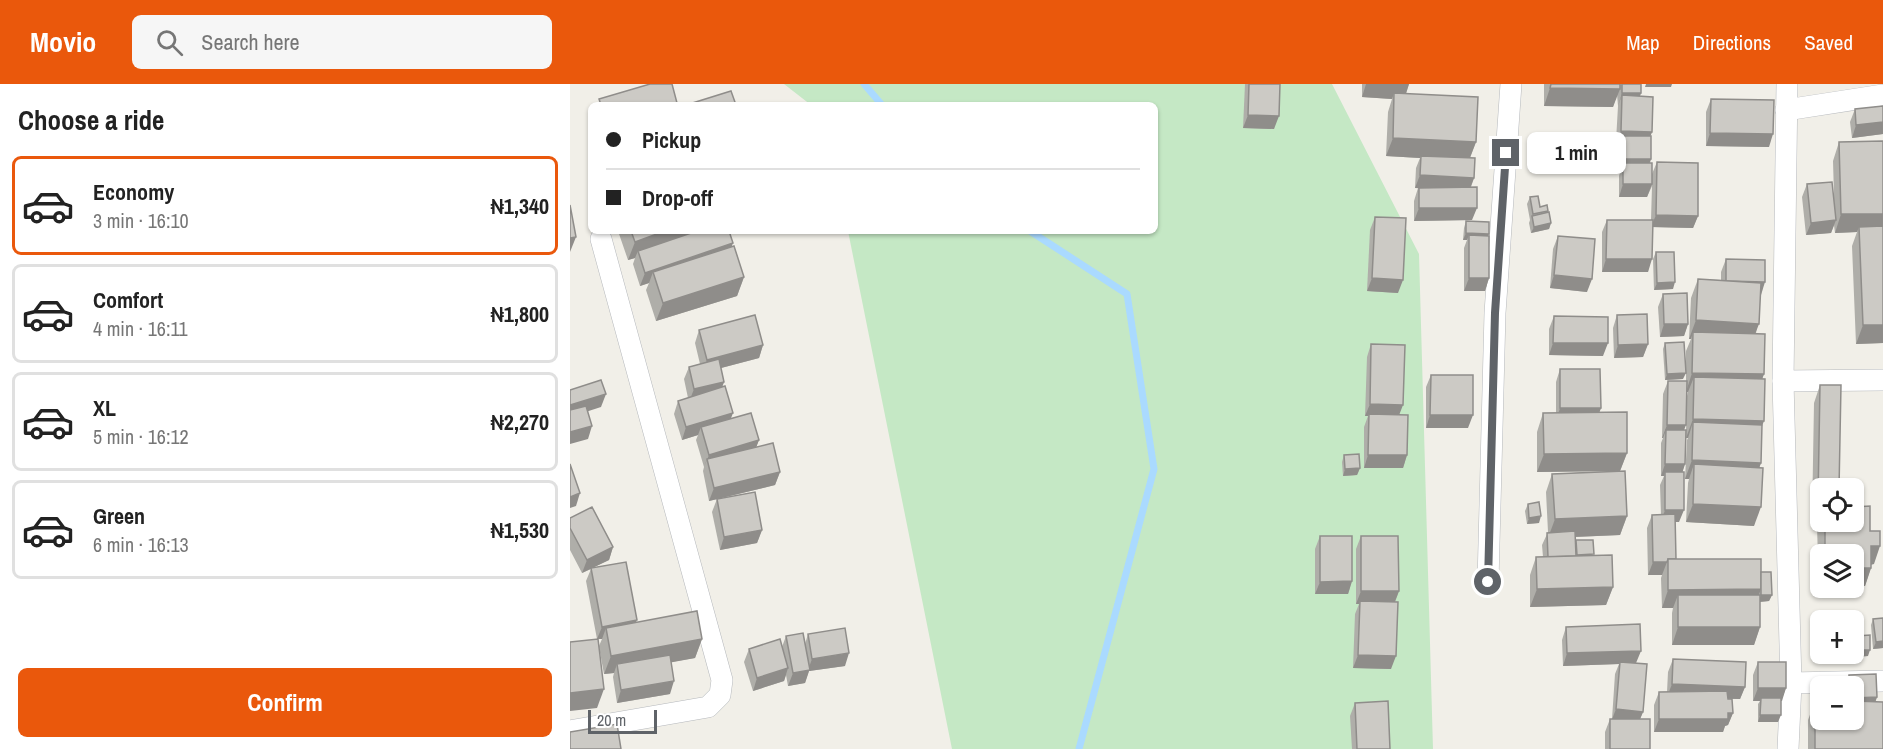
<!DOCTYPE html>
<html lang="en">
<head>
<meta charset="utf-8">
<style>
  :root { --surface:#fff; --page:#f6f6f6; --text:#222; --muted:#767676; --line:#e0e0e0; --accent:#ea580c }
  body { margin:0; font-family:"Archivo Narrow",sans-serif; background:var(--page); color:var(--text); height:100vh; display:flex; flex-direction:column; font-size:22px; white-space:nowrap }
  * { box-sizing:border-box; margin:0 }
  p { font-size:20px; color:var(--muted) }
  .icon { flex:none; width:33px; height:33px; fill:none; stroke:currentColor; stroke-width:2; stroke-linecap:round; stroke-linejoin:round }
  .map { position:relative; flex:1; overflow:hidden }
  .panel { display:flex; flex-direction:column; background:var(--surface); width:570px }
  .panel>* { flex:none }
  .guide { position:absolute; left:18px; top:18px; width:570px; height:132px; border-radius:9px; box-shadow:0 2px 4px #0004; display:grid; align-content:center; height:132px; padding:0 18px; background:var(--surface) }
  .tools { position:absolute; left:1240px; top:394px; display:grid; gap:12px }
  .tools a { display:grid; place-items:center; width:54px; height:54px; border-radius:9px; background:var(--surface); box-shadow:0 2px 4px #0004; font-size:30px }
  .scale { position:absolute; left:18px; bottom:15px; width:69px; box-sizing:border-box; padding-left:6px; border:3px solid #5f6368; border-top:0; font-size:16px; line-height:21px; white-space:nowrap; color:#5f6368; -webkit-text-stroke:4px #fff; paint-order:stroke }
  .end { position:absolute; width:27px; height:27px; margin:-14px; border:8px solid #5f6368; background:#fff; box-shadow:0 0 0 3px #fff }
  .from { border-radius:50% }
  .bubble { position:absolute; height:42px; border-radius:9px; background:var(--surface); box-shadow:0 2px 4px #0004; font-size:20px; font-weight:800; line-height:42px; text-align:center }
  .guide b { display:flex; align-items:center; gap:21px; height:57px; font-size:22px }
  .guide b+b { border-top:2px solid var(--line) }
  .guide i { width:15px; height:15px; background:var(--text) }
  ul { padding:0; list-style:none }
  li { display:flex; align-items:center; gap:18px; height:99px; margin:0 12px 9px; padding:0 6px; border:3px solid var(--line); border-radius:9px }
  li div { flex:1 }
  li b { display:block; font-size:22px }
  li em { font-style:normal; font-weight:800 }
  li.on { border-color:var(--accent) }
  li>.icon { width:54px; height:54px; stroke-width:1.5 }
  h2 { padding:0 18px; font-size:27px; line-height:72px }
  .action { display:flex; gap:12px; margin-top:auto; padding:12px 18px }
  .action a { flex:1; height:69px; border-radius:9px; background:var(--accent); color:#fff; font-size:24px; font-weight:800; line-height:69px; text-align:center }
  header { display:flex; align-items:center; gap:36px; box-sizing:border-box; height:84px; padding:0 30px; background:var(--accent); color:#fff }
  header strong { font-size:28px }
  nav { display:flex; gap:33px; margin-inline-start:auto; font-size:21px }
  .search { width:420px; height:54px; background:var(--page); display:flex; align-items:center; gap:15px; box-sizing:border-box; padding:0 21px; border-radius:9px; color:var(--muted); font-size:22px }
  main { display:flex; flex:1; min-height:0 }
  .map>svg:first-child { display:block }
</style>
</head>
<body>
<header>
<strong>Movio</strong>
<div class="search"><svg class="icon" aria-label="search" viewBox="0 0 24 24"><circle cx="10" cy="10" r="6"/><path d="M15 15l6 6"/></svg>Search here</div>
<nav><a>Map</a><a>Directions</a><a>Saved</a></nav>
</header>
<main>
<section class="panel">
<h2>Choose a ride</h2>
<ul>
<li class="on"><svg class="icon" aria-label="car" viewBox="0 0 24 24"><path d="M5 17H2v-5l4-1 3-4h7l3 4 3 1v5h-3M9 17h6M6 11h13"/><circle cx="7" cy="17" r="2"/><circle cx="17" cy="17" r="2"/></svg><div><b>Economy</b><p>3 min · 16:10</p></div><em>₦1,340</em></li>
<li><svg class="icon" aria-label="car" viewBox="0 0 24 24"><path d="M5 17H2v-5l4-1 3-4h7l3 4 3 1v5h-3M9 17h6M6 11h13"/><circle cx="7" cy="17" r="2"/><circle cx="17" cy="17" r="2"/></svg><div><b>Comfort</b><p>4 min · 16:11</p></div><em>₦1,800</em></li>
<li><svg class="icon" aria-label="car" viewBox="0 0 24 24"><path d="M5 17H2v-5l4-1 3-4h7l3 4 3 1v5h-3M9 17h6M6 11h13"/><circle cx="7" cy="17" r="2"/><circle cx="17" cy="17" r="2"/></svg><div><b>XL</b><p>5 min · 16:12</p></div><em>₦2,270</em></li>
<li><svg class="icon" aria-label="car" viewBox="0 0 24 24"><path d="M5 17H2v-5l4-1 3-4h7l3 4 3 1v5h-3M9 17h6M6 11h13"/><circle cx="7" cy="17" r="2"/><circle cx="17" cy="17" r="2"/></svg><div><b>Green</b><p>6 min · 16:13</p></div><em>₦1,530</em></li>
</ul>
<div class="action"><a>Confirm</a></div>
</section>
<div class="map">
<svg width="1313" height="665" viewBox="0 0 1313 665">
  <rect width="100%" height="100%" fill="#f1efe8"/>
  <path fill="#c5e8c5" d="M214,0H762L849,170L863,665H382L278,147H585V21H241Z"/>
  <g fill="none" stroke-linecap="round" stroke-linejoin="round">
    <g stroke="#aadaff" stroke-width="7">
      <path d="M294,0L312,21"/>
      <path d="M460,147L557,210L584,385L509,665"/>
    </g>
    <g stroke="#b5b8bc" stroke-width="22">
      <g id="street">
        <path d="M1217,0L1213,297L1221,599L1218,665"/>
        <path d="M1216,26L1313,11"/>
        <path d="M1213,297L1313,296"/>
        <path d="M918,498L925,229L941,0"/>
        <path d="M1221,599L1313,597"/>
        <path d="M0,647L138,623L150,611L152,596L31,155"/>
      </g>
    </g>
    <use href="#street" stroke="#fff" stroke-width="21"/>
  </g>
  <g fill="#afaea9" fill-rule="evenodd">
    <path d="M675,0H710L704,45L673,44Z"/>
    <path d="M792,0H839L836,10L906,58L900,74L904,94L901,103L902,136L844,137V117L848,104H845L846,84L850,74L816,72L818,28L822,15L792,13Z"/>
    <path d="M974,0H1071V9L1070,12L1082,48L1080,52L1081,75L1080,79L1082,90L1087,78L1128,132L1123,144L1083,143L1078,188H1032V148L1037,136H1081L1082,102L1077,113H1049V92L1050,88H1044L1043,65L1046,57L1048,22L1047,10L1043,23L974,22Z"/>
    <path d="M1141,15L1199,63L1136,62V28Z"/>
    <path d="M1313,22V50L1282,54L1280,38L1285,25Z"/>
    <path d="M1313,57V259L1286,260L1282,162L1287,148L1265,149L1264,141L1261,149L1236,151L1232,113L1237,100L1264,111L1263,77L1269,58Z"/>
    <path d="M960,113L970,123L978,127V128L981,139L979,145L961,149L959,139L960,136L957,120Z"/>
    <path d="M805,133L828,209L797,207L800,146Z"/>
    <path d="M896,137L918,152L919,194L915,207H894V164L897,156H893L894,144Z"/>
    <path d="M48,147H159L162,163L174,193L167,212L86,237L76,206L79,199L70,202L63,180L65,174L58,176Z"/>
    <path d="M988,152L1017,208L980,204L983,165Z"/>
    <path d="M1086,168L1103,205L1084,206L1083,175Z"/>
    <path d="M1156,175L1190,211L1186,250L1194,290L1192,295L1191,379L1189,384L1184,442L1116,438L1118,399L1119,395H1115L1117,356L1118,354H1116L1115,380L1112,388L1109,438H1105L1106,475L1191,488L1202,511L1199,517L1190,518V543L1184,561H1102V529L1103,524H1092L1091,494L1092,491H1078L1077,444L1082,431H1091L1090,401L1094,392H1091V359L1093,354H1092L1093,310L1098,297H1116V267L1121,255H1119L1121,214L1128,195L1151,196V188ZM1117,308H1118L1117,312L1116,346H1114Z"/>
    <path d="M1093,210L1118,240L1114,252L1090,253L1088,223Z"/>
    <path d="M1047,231L1078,260L1073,273L1044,274L1043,244Z"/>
    <path d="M984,232L1033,272L979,271V245Z"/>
    <path d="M129,246L193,261L189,274L151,284L154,298L152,303L161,335L189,356L186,363L210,388L205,401L139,417L133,387L134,383L126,356L128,351L112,356L104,330L108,317L118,314L114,295L119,283L130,280L125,259Z"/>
    <path d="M1095,259L1113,295L1095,296L1093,265Z"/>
    <path d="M801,260L829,331L837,371L833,384H794V343L798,332H795L797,273Z"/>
    <path d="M990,285L1031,324L1029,329L1057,369L1050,387L1057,432L1050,451L1005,453V458L1024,472L1043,503L1036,521L960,523V491L966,473H973L972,461L978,448L976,408L982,390L1039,387L967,388V348L973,329H986V298Z"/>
    <path d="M861,291L898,344H856V303Z"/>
    <path d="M1250,301L1251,438H1284L1300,447L1304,480L1301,481V484L1295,502L1284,471H1251V504H1277L1275,508L1249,509L1247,442L1250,435H1242L1244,319Z"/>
    <path d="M774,371L790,384L787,391L773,392L772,378Z"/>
    <path d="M147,415L192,446L187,459L150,466L142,428Z"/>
    <path d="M958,420L969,439L957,440L955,427Z"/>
    <path d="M0,434L43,463L39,476L22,484L66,539L132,555L125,574L101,578L100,610L47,619L43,593L44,589L34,590L29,563L27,624V555L16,497L21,485L12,489L0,466ZM28,555H32L29,562Z"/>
    <path d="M750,452L782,497L778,510H745V465Z"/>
    <path d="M791,452L829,507L825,518L821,585L783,584L785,530L789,520H786V465Z"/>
    <path d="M1313,534V564L1303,565L1301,541L1303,535Z"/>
    <path d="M996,543L1066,579L1073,628L1070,635L1080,665H1035V648L1040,635H1042L1045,590L1049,580L993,582L992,556Z"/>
    <path d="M238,550L275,582L239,587L235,599L218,602L216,591L214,597L183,607L174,578L179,565L212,563L216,552L235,560Z"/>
    <path d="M1287,552L1298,572L1285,573L1284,558Z"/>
    <path d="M1103,575L1175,603L1170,615H1158L1163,629L1158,641L1155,642L1153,648H1084V621L1089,608H1097L1098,588Z"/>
    <path d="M1188,578L1216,604L1211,617L1208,638H1188V620L1190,617H1183V591Z"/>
    <path d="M1279,591L1307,613L1305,618L1313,665H1238V636L1245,617L1284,636V603H1274Z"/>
    <path d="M785,619L820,665H782L780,632Z"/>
  </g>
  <g fill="#8f8d8a">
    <path d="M796,0H839L834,15L824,9L822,15L792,13Z"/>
    <path d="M1076,0H1102L1101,3H1075Z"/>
    <path d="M980,4L1050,5L1043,23L974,22Z"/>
    <path d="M1052,9H1071L1066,22L1052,11L1048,22Z"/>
    <path d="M678,31L709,32L704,45L673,44Z"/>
    <path d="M1313,38V50L1282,54L1286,41Z"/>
    <path d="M1051,47L1082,48L1077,61L1048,55Z"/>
    <path d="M1140,49L1203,50L1199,63L1136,62Z"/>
    <path d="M823,54L906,58L899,76L851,72L850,74L816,72Z"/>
    <path d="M1048,75H1081L1076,88L1053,79L1050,88H1044Z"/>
    <path d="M850,91L904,94L899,107L845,104Z"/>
    <path d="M1053,100H1082L1077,113H1049Z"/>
    <path d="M849,124H907L902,136L844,137Z"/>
    <path d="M1271,130H1313V148L1289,143L1287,148L1265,149Z"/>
    <path d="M1086,131L1128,132L1123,144L1081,143Z"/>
    <path d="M1266,136L1261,149L1236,151L1241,139Z"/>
    <path d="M981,139L979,145L961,149L964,143Z"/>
    <path d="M95,147H139L68,167L65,174L58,176L65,158Z"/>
    <path d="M896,149L919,150L916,157L899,151L897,156H893Z"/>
    <path d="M6,153L0,168V154Z"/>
    <path d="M163,159L158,172L83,188L79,199L70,202L75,189Z"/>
    <path d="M1036,175H1082L1078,188H1032Z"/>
    <path d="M984,191L1022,195L1017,208L980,204Z"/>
    <path d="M174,193L167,212L86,237L93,219Z"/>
    <path d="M802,194L833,196L828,209L797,207Z"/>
    <path d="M899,194H919L915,207H894Z"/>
    <path d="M1105,198L1103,205L1084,206L1087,199Z"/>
    <path d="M1156,198H1195L1191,211Z"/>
    <path d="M1126,236L1189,240L1182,258L1123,248L1121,255H1119Z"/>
    <path d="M1094,240H1118L1114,252L1090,253Z"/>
    <path d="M1293,241H1313V259L1286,260Z"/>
    <path d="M983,259H1038L1033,272L979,271Z"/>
    <path d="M1078,260L1073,273L1044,274L1048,261Z"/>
    <path d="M193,261L189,274L132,289L137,276Z"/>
    <path d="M1116,289L1113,295L1095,296L1097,290Z"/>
    <path d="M1122,289L1194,290L1187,309L1124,293L1118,308H1116Z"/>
    <path d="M154,298L149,311L119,318L124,305Z"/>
    <path d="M36,310L31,323L0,333V321Z"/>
    <path d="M800,320L833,321L828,334L799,330L798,332H795Z"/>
    <path d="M990,324H1031L1026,337H986Z"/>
    <path d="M163,329L158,342L131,343L128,351L112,356L116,343Z"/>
    <path d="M860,331H903L898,344H856Z"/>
    <path d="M1123,335L1194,337L1187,355L1123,338L1118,354H1116Z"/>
    <path d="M1097,341H1116L1111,354L1096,346L1093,354H1092Z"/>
    <path d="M22,342L18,355L0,360V348Z"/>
    <path d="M189,356L184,369L137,375L134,383L139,371Z"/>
    <path d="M1057,369L1050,387L967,388L974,370Z"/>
    <path d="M798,371H837L833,384H794Z"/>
    <path d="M1122,376L1191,379L1184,398L1124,380L1119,395H1115Z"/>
    <path d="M1095,380H1115L1111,393L1095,388L1094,392H1091Z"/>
    <path d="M790,384L787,391L773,392L775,385Z"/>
    <path d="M210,388L205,401L139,417L144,404Z"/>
    <path d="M10,409L6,422L0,424V413Z"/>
    <path d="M1248,416H1251V432L1250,435H1242Z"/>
    <path d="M1123,420L1191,423L1184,442L1116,438Z"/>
    <path d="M1095,426H1114L1109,438H1091Z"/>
    <path d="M971,432L969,439L957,440L959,434Z"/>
    <path d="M1057,432L1050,451L978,454L985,435Z"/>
    <path d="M192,446L187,459L150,466L154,453Z"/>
    <path d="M1301,462H1310L1304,480L1294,481Z"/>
    <path d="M43,463L39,476L12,489L17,476Z"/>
    <path d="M1083,478H1097L1092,491H1078Z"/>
    <path d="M1284,484H1301L1295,502H1284Z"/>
    <path d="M782,497L778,510H745L750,498Z"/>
    <path d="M1043,503L1036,521L960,523L967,505Z"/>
    <path d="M1251,504H1277L1275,508L1249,509Z"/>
    <path d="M1191,505L1184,524L1108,511L1103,524H1092L1098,506Z"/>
    <path d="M791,507H829L824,520L790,517L789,520H786Z"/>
    <path d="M1191,511H1202L1199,517L1188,518Z"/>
    <path d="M67,536L62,548L36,544L32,555H27L32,543Z"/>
    <path d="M1108,543H1190L1184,561H1102Z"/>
    <path d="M132,555L125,574L49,588L47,580L44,589L34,590L41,572Z"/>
    <path d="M1313,557V564L1303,565L1306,558Z"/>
    <path d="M1287,566H1300L1298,572L1285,573Z"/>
    <path d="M1071,567L1066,579L1050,578L1049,580L993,582L997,569Z"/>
    <path d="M279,569L275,582L239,587L235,599L218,602L223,589L238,586L242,575Z"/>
    <path d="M1270,570H1282L1281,572L1269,573Z"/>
    <path d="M788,571L826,572L821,585L783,584Z"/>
    <path d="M218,584L214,597L183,607L187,594Z"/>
    <path d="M104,597L100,610L47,619L51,606Z"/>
    <path d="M1102,600L1175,603L1170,615L1097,613Z"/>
    <path d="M1188,604H1216L1212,617H1191V614L1190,617H1183Z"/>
    <path d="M34,605L27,624L0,627V609Z"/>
    <path d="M1307,613L1303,625L1284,626V614Z"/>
    <path d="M1046,625L1073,628L1068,640L1041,638Z"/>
    <path d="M1158,629H1163L1158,641L1155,642L1153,648H1084L1089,635Z"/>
    <path d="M1190,631H1211L1208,638H1188Z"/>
  </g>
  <g fill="#cccac5" stroke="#8f8d8a" stroke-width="1.5">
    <path d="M80,0H102L107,19L99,21H31L29,15Z"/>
    <path d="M679,0H710L709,32L678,31Z"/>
    <path d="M981,0H1050V5L980,4Z"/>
    <rect x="1052" y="0" width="19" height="9"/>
    <path d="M161,7L166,21H116Z"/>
    <path d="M824,9L908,13L906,58L823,54Z"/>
    <path d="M1052,11L1083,13L1082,48L1051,47Z"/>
    <path d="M1141,15L1204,16L1203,50L1140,49Z"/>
    <path d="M1313,22V38L1286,41L1285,25Z"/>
    <rect x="1048" y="52" width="33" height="23"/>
    <path d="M1313,57V130H1271L1269,58Z"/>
    <path d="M851,72L905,74L904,94L850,91Z"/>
    <path d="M1087,78L1128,79V132L1086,131Z"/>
    <rect x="1053" y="79" width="29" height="21"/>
    <path d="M1262,98L1266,136L1241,139L1237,100Z"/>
    <path d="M907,103V124H849V104Z"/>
    <path d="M968,112L970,123L977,121L978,127L963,130L960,113Z"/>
    <path d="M0,121L6,153L0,154Z"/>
    <path d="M979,128L981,139L964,143L962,132Z"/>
    <path d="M805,133L836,134L833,196L802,194Z"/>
    <path d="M1037,136H1083L1082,175H1036Z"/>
    <path d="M896,137L919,138V150L896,149Z"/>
    <path d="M1313,142V241H1293L1289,143Z"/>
    <path d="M61,147H95L65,158Z"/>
    <path d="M127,147H159L163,159L75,189L68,167Z"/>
    <path d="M899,151L919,152V194H899Z"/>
    <path d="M988,152L1025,155L1022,195L984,191Z"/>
    <path d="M164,162L174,193L93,219L83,188Z"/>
    <path d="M1086,168H1104L1105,198L1087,199Z"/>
    <path d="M1156,175L1195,176V198L1156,197Z"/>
    <path d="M1128,195L1191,199L1189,240L1126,236Z"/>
    <path d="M1117,209L1118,240H1094L1093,210Z"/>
    <path d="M1077,230L1078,260L1048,261L1047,231Z"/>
    <path d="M185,231L193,261L137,276L129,246Z"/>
    <path d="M984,232L1038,233V259H983Z"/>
    <path d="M1123,248L1195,250L1194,290L1122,289Z"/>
    <path d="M1114,258L1116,289L1097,290L1095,259Z"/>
    <path d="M801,260L835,261L833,321L800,320Z"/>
    <path d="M149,275L154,298L124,305L119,283Z"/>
    <path d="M990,285H1030L1031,324H990Z"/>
    <path d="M861,291H903V331H860Z"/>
    <path d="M1124,293L1195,295L1194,337L1123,335Z"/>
    <path d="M31,296L36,310L0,321V306Z"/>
    <path d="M1098,297H1117L1116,341H1097Z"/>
    <path d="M1250,301H1271L1269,405H1251V416H1248Z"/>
    <path d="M155,302L163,329L116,343L108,317Z"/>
    <path d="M16,322L22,342L0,348V326Z"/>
    <path d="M1057,328V369L974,370L973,329Z"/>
    <path d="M181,329L189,356L139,371L131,343Z"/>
    <path d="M799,330L838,331L837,371H798Z"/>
    <path d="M1123,338L1192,341L1191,379L1122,376Z"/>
    <path d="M1096,346H1116L1115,380H1095Z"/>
    <path d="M203,359L210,388L144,404L137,375Z"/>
    <path d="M789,370L790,384L775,385L774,371Z"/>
    <path d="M0,380L10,409L0,413Z"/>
    <path d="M1124,380L1193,384L1191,423L1123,420Z"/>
    <path d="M1055,387L1057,432L985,435L982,390Z"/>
    <rect x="1095" y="388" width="19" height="38"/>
    <path d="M185,408L192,446L154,453L147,415Z"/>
    <path d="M969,418L971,432L959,434L958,420Z"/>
    <path d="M1300,422V447H1310V462H1301V484H1284V471H1255V438H1284V423Z"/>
    <path d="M22,423L43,463L17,476L0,444V434Z"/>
    <path d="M1105,430L1106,475H1098L1097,478H1083L1082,431Z"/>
    <path d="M1005,447L1006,472L978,473L977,449Z"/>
    <path d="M750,452H782V497L750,498Z"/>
    <path d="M791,452H828L829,507H791Z"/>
    <path d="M1006,456H1023L1024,470L1007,471Z"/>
    <path d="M1042,471L1043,503L967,505L966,473Z"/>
    <path d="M1098,475H1191V505L1098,506Z"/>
    <path d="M56,478L67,536L32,543L21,484Z"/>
    <path d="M1191,488H1201L1202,511H1191Z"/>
    <rect x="1108" y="511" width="82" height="32"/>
    <path d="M790,517L828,518L826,572L788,571Z"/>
    <path d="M127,527L132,555L41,572L36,544Z"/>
    <path d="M1313,534V557L1306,558L1303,535Z"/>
    <path d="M1070,540L1071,567L997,569L996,543Z"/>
    <path d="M275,544L279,569L242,575L238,550Z"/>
    <path d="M233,549L240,586L223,589L216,552Z"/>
    <path d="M1300,551V566H1287V552Z"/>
    <path d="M28,555L34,605L0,609V558Z"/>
    <path d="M210,555L218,584L187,594L179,565Z"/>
    <path d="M100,571L104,597L51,606L47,580Z"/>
    <path d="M1103,575L1176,578L1175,603L1102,600Z"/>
    <path d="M1050,578L1077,580L1073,628L1046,625Z"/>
    <rect x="1188" y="578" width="28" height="26"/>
    <path d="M1306,590L1307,613L1284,614V603H1279V591Z"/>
    <path d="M1157,607L1158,615H1162L1163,629H1158V635H1089V608Z"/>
    <path d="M1191,614H1211V631H1190Z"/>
    <path d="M818,617L820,665H787L785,619Z"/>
    <path d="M1245,617H1251V636H1284V617L1313,618V665H1245Z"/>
    <rect x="1040" y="635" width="40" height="30"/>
    <path d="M47,640L51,665H0V648Z"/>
  </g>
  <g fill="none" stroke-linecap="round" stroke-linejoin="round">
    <path stroke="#5f6368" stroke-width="8" d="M918,498L925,229L936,69"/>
  </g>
</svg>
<div class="tools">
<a><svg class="icon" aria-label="locate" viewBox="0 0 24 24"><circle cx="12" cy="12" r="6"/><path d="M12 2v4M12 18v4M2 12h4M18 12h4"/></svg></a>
<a><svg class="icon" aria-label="layers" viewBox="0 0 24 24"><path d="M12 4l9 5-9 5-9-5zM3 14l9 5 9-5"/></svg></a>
<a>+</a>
<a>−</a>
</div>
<div class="scale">20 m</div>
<i class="end from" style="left:918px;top:498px"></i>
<i class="end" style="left:936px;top:69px"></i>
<div class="bubble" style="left:957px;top:48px;width:99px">1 min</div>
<div class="guide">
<b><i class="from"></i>Pickup</b>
<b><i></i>Drop-off</b>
</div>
</div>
</main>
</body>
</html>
